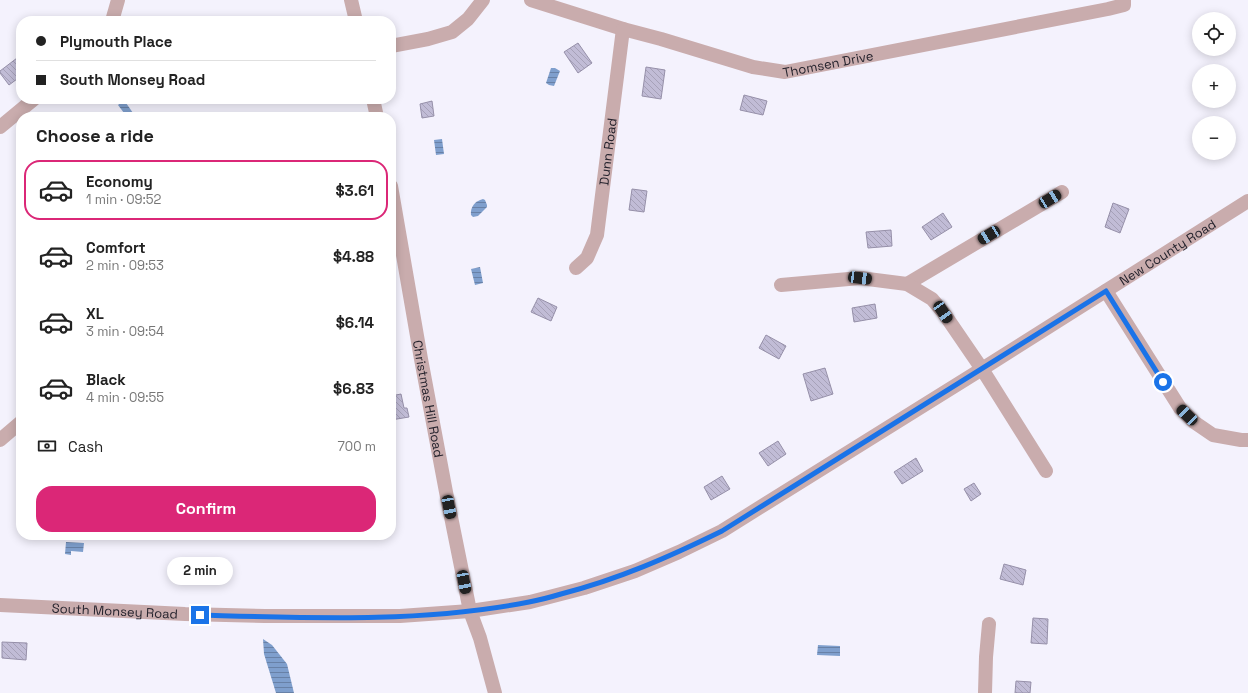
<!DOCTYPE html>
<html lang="en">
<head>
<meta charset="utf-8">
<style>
  :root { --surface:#fff; --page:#f2f2f2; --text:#222; --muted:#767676; --line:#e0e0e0; --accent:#db2777 }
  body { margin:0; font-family:"Space Grotesk",sans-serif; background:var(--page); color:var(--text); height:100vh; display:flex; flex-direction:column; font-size:15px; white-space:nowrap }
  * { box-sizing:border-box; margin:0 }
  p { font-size:13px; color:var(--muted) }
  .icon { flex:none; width:22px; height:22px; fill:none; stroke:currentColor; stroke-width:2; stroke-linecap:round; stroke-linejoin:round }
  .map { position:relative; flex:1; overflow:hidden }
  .sheet { position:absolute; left:16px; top:112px; width:380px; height:428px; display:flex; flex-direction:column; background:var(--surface); border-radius:16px; box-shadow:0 2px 10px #0003 }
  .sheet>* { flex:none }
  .banner { position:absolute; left:16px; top:16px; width:380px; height:88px; border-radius:16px; box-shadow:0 2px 10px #0003; display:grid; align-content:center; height:88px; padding:0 20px; background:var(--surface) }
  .fabs { position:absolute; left:1192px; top:12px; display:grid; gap:8px }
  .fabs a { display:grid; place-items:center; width:44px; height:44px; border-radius:50%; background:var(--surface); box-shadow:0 2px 10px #0003; font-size:20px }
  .end { position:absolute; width:18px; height:18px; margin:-9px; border:5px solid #1a73e8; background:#fff; box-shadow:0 0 0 2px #fff }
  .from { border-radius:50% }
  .bubble { position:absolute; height:28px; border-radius:14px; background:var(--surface); box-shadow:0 2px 10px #0003; font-size:13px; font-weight:700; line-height:28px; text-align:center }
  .car { position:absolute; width:12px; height:24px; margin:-12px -6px; border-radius:5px; box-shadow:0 0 3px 1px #0007; background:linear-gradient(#222 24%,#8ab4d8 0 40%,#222 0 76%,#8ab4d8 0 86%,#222 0) }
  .banner b { display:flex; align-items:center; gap:14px; height:38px; font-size:15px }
  .banner b+b { border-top:1px solid var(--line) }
  .banner i { width:10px; height:10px; background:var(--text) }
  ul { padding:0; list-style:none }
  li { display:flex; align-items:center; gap:12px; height:60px; margin:0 8px 6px; padding:0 12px; border:2px solid transparent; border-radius:16px }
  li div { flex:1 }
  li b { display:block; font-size:15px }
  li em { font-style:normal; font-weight:700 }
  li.selected { border-color:var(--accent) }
  li>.icon { width:36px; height:36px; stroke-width:1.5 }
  h2 { padding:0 20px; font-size:18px; line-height:48px }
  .pay { display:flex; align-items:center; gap:10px; height:44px; padding:0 20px; font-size:15px }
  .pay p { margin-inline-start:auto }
  .primary-button { display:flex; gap:8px; margin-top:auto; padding:8px 20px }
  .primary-button a { flex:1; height:46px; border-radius:16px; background:var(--accent); color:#fff; font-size:16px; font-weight:700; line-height:46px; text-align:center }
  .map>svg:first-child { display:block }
</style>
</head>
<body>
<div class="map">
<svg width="1248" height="693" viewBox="0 0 1248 693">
  <defs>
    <pattern id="water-rules" width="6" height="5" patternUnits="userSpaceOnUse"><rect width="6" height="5" fill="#7f9fcd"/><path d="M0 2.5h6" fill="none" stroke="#6881a7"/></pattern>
    <pattern id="building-back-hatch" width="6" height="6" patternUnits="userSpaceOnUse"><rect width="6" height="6" fill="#c1bcd6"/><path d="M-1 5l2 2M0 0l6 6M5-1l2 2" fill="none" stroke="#a6a1b8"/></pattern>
  </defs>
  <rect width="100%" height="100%" fill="#f4f2fd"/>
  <g fill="url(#water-rules)">
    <path d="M551,68H555L560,71L554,86L549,85L546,83Z"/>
    <path d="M124,100L133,113L127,117L118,105Z"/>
    <path d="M442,139L444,154L436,155L434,140Z"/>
    <path d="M483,199L485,200L487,205V207L478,216L473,217L471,215C470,207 475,201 483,199Z"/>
    <path d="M480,267L483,283L475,285L471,269Z"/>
    <path d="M66,542L84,543L83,552L71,551V555L65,554Z"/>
    <path d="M263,639L272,645L287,664L294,693H276L264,654Z"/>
    <path d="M818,645L840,646V656L817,655Z"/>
  </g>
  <g fill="url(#building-back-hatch)" stroke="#9690a9">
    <path d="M578,43L592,63L578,73L564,52Z"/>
    <path d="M21,55V76L9,85L0,73V71Z"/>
    <path d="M646,67L665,70L661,99L642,96Z"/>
    <path d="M744,95L767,101L763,115L740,110Z"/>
    <path d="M432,101L434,116L422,118L420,104Z"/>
    <path d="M632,189L647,191L644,212L629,210Z"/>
    <path d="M1113,203L1129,209L1120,233L1105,227Z"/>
    <path d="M943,213L952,227L931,240L922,227Z"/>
    <path d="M891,230L892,246L868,248L866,232Z"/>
    <path d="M538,298L557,307L551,321L531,312Z"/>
    <path d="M875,304L877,318L854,322L852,308Z"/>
    <path d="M766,335L786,346L779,359L759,348Z"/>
    <path d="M825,368L833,394L811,401L803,374Z"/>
    <path d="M401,394L404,408H407L409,417L391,420V396Z"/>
    <path d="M778,441L786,454L768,466L759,453Z"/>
    <path d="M916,458L923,471L902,484L894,472Z"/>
    <path d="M722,476L730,489L711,500L704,487Z"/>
    <path d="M974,483L981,494L971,501L964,489Z"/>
    <path d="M1004,564L1026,570L1023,585L1000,579Z"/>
    <path d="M1033,618L1048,619L1047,644L1031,643Z"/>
    <path d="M2,642L27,643L26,660L2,658Z"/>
    <path d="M1016,681L1031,682L1030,693H1015Z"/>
  </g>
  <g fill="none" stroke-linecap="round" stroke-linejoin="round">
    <g stroke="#c9acad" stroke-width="14">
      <path d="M351,0L356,21"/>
      <path id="s1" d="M531,0L623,29L661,39L753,67L785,72L1108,9L1124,5V0"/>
      <path d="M112,21L118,0"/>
      <path d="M391,46L428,39L452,32L468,19L483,0"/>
      <path d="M373,99L377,117"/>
      <path d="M0,127L34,99"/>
      <path id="s2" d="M391,186L421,359L446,492L470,611L480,638L495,693"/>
      <path id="s3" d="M576,268L587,258L597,235L623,29"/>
      <path d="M907,284L1062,192"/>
      <path d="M781,285L860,278L907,284L932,299L943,312L982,369L1046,471"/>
      <path d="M1106,291L1180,408L1194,422L1213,435L1241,440H1248"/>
      <path d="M0,440L21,422"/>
      <path id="s4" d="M0,605L185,614L265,616H400L470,611L530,602L584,588L635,571L679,552L722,531L982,369L1248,201"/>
      <path d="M985,693L986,657L989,624"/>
    </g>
  </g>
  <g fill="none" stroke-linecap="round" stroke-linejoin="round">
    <path stroke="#1a73e8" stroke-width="5" d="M200,615C309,618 422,623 529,602C540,600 551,597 561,594C619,579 669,557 722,531L1106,291L1163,382"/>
  </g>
  <g text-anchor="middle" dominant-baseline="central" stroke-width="3.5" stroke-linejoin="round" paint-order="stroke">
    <g font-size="13" fill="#25232d" stroke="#f4f2fd">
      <text stroke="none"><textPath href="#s1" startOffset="308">Thomsen Drive</textPath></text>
      <text stroke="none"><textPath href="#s3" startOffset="124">Dunn Road</textPath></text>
      <text stroke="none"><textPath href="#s4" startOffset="1262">New County Road</textPath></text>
      <text stroke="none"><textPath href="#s2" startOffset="216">Christmas Hill Road</textPath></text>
      <text stroke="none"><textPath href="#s4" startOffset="115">South Monsey Road</textPath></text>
    </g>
  </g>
</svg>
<div class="fabs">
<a><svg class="icon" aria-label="locate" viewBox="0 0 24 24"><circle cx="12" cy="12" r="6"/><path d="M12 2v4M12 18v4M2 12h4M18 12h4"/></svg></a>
<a>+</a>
<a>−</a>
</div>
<i class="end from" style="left:1163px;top:382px"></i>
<i class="end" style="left:200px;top:615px"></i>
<div class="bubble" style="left:167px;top:557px;width:66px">2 min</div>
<i class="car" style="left:1050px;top:199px;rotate:59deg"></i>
<i class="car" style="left:989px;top:235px;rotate:239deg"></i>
<i class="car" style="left:860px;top:278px;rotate:97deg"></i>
<i class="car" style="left:943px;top:312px;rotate:146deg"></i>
<i class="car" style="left:1187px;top:415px;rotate:314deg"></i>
<i class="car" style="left:449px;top:507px;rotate:169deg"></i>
<i class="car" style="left:464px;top:582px;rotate:169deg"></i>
<div class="banner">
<b><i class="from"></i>Plymouth Place</b>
<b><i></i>South Monsey Road</b>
</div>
<section class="sheet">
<h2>Choose a ride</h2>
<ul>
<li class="selected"><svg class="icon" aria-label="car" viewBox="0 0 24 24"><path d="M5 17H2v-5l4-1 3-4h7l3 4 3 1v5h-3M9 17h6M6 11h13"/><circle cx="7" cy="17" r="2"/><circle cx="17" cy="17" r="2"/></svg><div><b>Economy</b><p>1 min · 09:52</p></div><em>$3.61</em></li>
<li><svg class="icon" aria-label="car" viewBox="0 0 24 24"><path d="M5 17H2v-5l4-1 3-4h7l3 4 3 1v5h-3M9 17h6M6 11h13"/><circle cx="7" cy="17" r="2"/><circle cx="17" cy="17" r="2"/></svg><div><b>Comfort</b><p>2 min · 09:53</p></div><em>$4.88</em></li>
<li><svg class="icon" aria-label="car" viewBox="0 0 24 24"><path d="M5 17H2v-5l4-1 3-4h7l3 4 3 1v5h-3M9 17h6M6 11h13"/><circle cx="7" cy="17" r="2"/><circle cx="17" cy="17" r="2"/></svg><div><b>XL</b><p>3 min · 09:54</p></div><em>$6.14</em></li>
<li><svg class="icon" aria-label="car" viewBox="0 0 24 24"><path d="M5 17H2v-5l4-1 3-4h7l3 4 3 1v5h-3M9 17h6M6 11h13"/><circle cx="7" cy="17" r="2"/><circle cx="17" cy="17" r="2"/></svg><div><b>Black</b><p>4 min · 09:55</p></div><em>$6.83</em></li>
</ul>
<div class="pay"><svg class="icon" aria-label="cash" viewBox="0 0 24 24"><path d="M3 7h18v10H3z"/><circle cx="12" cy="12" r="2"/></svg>Cash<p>700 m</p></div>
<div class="primary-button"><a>Confirm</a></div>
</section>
</div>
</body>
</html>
